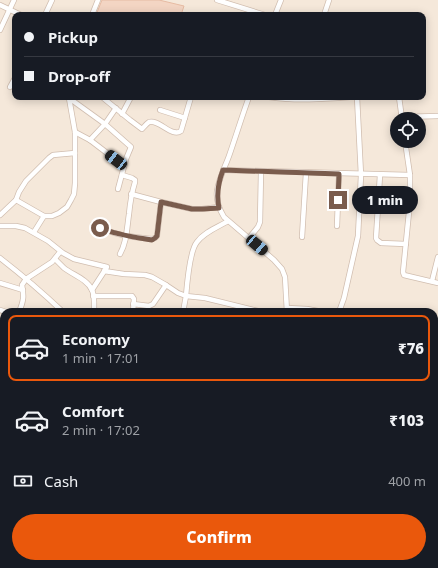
<!DOCTYPE html>
<html lang="en">
<head>
<meta charset="utf-8">
<style>
  :root { --surface:#171b24; --page:#242831; --text:#f1f3f6; --muted:#9ea1a6; --line:#363941; --accent:#ea580c }
  body { margin:0; font-family:"Noto Sans",sans-serif; background:var(--page); color:var(--text); height:100vh; display:flex; flex-direction:column; font-size:15px; white-space:nowrap }
  * { box-sizing:border-box; margin:0 }
  p { font-size:13px; color:var(--muted) }
  .icon { flex:none; width:22px; height:22px; fill:none; stroke:currentColor; stroke-width:2; stroke-linecap:round; stroke-linejoin:round }
  .map { position:relative; flex:1; overflow:hidden }
  .side { position:absolute; left:0px; top:308px; width:438px; height:260px; display:flex; flex-direction:column; background:var(--surface); border-radius:12px 12px 0 0; box-shadow:0 2px 10px #0003 }
  .side>* { flex:none }
  .banner { position:absolute; left:12px; top:12px; width:414px; height:88px; border-radius:8px; box-shadow:0 2px 10px #0003; display:grid; align-content:center; height:88px; padding:0 12px; background:var(--surface) }
  .tools { position:absolute; left:390px; top:112px; display:grid; gap:8px }
  .tools a { display:grid; place-items:center; width:36px; height:36px; border-radius:50%; background:var(--surface); box-shadow:0 2px 10px #0003; font-size:20px }
  .end { position:absolute; width:18px; height:18px; margin:-9px; border:5px solid #7a5c4d; background:#fff; box-shadow:0 0 0 2px #fff }
  .from { border-radius:50% }
  .bubble { position:absolute; height:28px; border-radius:14px; background:var(--surface); box-shadow:0 2px 10px #0003; font-size:13px; font-weight:800; line-height:28px; text-align:center }
  .car { position:absolute; width:12px; height:24px; margin:-12px -6px; border-radius:5px; box-shadow:0 0 3px 1px #0007; background:linear-gradient(#222 24%,#8ab4d8 0 40%,#222 0 76%,#8ab4d8 0 86%,#222 0) }
  .banner b { display:flex; align-items:center; gap:14px; height:38px; font-size:15px }
  .banner b+b { border-top:1px solid var(--line) }
  .banner i { width:10px; height:10px; background:var(--text) }
  ul { padding:7px 0 0; list-style:none }
  li { display:flex; align-items:center; gap:12px; height:66px; margin:0 8px 6px; padding:0 4px; border:2px solid transparent; border-radius:8px }
  li div { flex:1 }
  li b { display:block; font-size:15px }
  li em { font-style:normal; font-weight:800 }
  li.active { border-color:var(--accent) }
  li>.icon { width:36px; height:36px; stroke-width:1.5 }
  .pay { display:flex; align-items:center; gap:10px; height:44px; padding:0 12px; font-size:15px }
  .pay p { margin-inline-start:auto }
  .action { display:flex; gap:8px; margin-top:auto; padding:8px 12px }
  .action a { flex:1; height:46px; border-radius:24px; background:var(--accent); color:#fff; font-size:16px; font-weight:800; line-height:46px; text-align:center }
  .map>svg:first-child { display:block }
</style>
</head>
<body>
<div class="map">
<svg width="438" height="568" viewBox="0 0 438 568">
  <rect width="100%" height="100%" fill="#fdf6ec"/>
  <path fill="#f5e8da" fill-rule="evenodd" d="M0,0H438V568H0ZM15,15H423V97H15ZM397,119H419V141H397ZM4,312H434V564H4Z"/>
  <path fill="#f3d5c3" stroke="#e6bba3" d="M102,0H159L184,6L181,15H96Z"/>
  <g fill="none" stroke-linecap="round" stroke-linejoin="round">
    <g stroke="#d1beb0" stroke-width="6">
      <g id="street">
        <path d="M217,0L265,15"/>
        <path d="M0,5L21,15"/>
        <path d="M45,15L52,0"/>
        <path d="M92,15L98,0"/>
        <path d="M275,15L281,0"/>
        <path d="M324,15L329,0"/>
        <path d="M0,30L14,0"/>
        <path d="M10,87L15,78"/>
        <path d="M69,97V98L105,124L131,147L126,159L118,189"/>
        <path d="M102,97L130,120L142,129C144,127 146,124 149,122C159,119 172,138 181,131L191,97"/>
        <path d="M249,97C242,116 236,136 229,156C225,167 219,178 217,191C216,200 219,209 224,217L274,260L282,269L285,277L287,312"/>
        <path d="M269,97C296,101 323,99 350,97"/>
        <path d="M399,97L402,119"/>
        <path d="M160,110L185,118"/>
        <path d="M122,114L131,97"/>
        <path d="M402,117L438,116"/>
        <path d="M75,132L90,140L124,166"/>
        <path d="M90,140L105,124L116,108"/>
        <path d="M405,141L410,175V202L403,272L404,275L408,276L438,283"/>
        <path d="M223,170L410,175"/>
        <path d="M380,175L376,238L377,240L381,243L406,244"/>
        <path d="M131,194L161,202L192,209H202L219,207"/>
        <path d="M16,200L44,216H52L59,213L67,207L71,200L74,194L75,183V132L69,98"/>
        <path d="M0,215L16,200L19,192L26,181L49,158L53,155L75,153"/>
        <path d="M228,221C218,227 204,232 197,242C190,250 187,284 186,296L205,298L262,312"/>
        <path d="M93,224C112,235 131,237 152,239L155,238L157,236L161,202"/>
        <path d="M0,226H16L25,228L48,241L63,253L74,259L107,267L92,290"/>
        <path d="M337,226L339,174"/>
        <path d="M34,232L44,216"/>
        <path d="M302,237L306,173"/>
        <path d="M249,238L258,227L260,222L261,172"/>
        <path d="M120,254C127,242 127,227 129,214C130,203 132,192 135,182V180L132,178L122,175"/>
        <path d="M0,258C22,275 43,293 63,312"/>
        <path d="M55,259C58,262 61,265 64,268C73,275 87,279 92,290C95,296 94,305 94,312"/>
        <path d="M104,271L124,274L145,275L152,277L166,285"/>
        <path d="M432,281L438,257"/>
        <path d="M0,283L23,290"/>
        <path d="M93,296H132L134,299L133,312"/>
        <path d="M133,304L149,306L153,304L166,285L178,293L186,296L183,312"/>
        <path d="M287,308L307,309L323,312"/>
        <path d="M0,310L6,312"/>
        <path d="M19,312C24,300 24,296 22,285L26,279L52,262L60,252"/>
        <path d="M339,312L344,298L358,236L361,175L357,97"/>
        <path d="M0,347L4,336"/>
        <path d="M434,348L438,350"/>
        <path d="M434,557L438,548"/>
        <path d="M107,564L115,568"/>
        <path d="M286,564L294,568"/>
        <path d="M42,568L44,564"/>
        <path d="M80,568L82,564"/>
        <path d="M162,568L165,564"/>
        <path d="M234,568L236,564"/>
        <path d="M364,568L365,564"/>
      </g>
    </g>
    <g stroke="#dad1cd" stroke-width="8">
      <g id="primary">
        <path d="M0,440L4,441"/>
        <path d="M0,448H4"/>
        <path d="M429,564L438,568"/>
      </g>
    </g>
    <use href="#street" stroke="#fff" stroke-width="4.5"/>
    <use href="#primary" stroke="#fbd9a5" stroke-width="7"/>
  </g>
  <g fill="none" stroke-linecap="round" stroke-linejoin="round">
    <path stroke="#7a5c4d" stroke-width="5" d="M100,228C117,235 134,237 152,240L155,238L157,236L161,202L192,209H202L219,208C216,194 218,183 223,170L339,174L338,200"/>
  </g>
</svg>
<div class="tools">
<a><svg class="icon" aria-label="locate" viewBox="0 0 24 24"><circle cx="12" cy="12" r="6"/><path d="M12 2v4M12 18v4M2 12h4M18 12h4"/></svg></a>
</div>
<i class="end from" style="left:100px;top:228px"></i>
<i class="end" style="left:338px;top:200px"></i>
<div class="bubble" style="left:352px;top:186px;width:66px">1 min</div>
<i class="car" style="left:116px;top:160px;rotate:307deg"></i>
<i class="car" style="left:257px;top:245px;rotate:130deg"></i>
<div class="banner">
<b><i class="from"></i>Pickup</b>
<b><i></i>Drop-off</b>
</div>
<section class="side">
<ul>
<li class="active"><svg class="icon" aria-label="car" viewBox="0 0 24 24"><path d="M5 17H2v-5l4-1 3-4h7l3 4 3 1v5h-3M9 17h6M6 11h13"/><circle cx="7" cy="17" r="2"/><circle cx="17" cy="17" r="2"/></svg><div><b>Economy</b><p>1 min · 17:01</p></div><em>₹76</em></li>
<li><svg class="icon" aria-label="car" viewBox="0 0 24 24"><path d="M5 17H2v-5l4-1 3-4h7l3 4 3 1v5h-3M9 17h6M6 11h13"/><circle cx="7" cy="17" r="2"/><circle cx="17" cy="17" r="2"/></svg><div><b>Comfort</b><p>2 min · 17:02</p></div><em>₹103</em></li>
</ul>
<div class="pay"><svg class="icon" aria-label="cash" viewBox="0 0 24 24"><path d="M3 7h18v10H3z"/><circle cx="12" cy="12" r="2"/></svg>Cash<p>400 m</p></div>
<div class="action"><a>Confirm</a></div>
</section>
</div>
</body>
</html>
